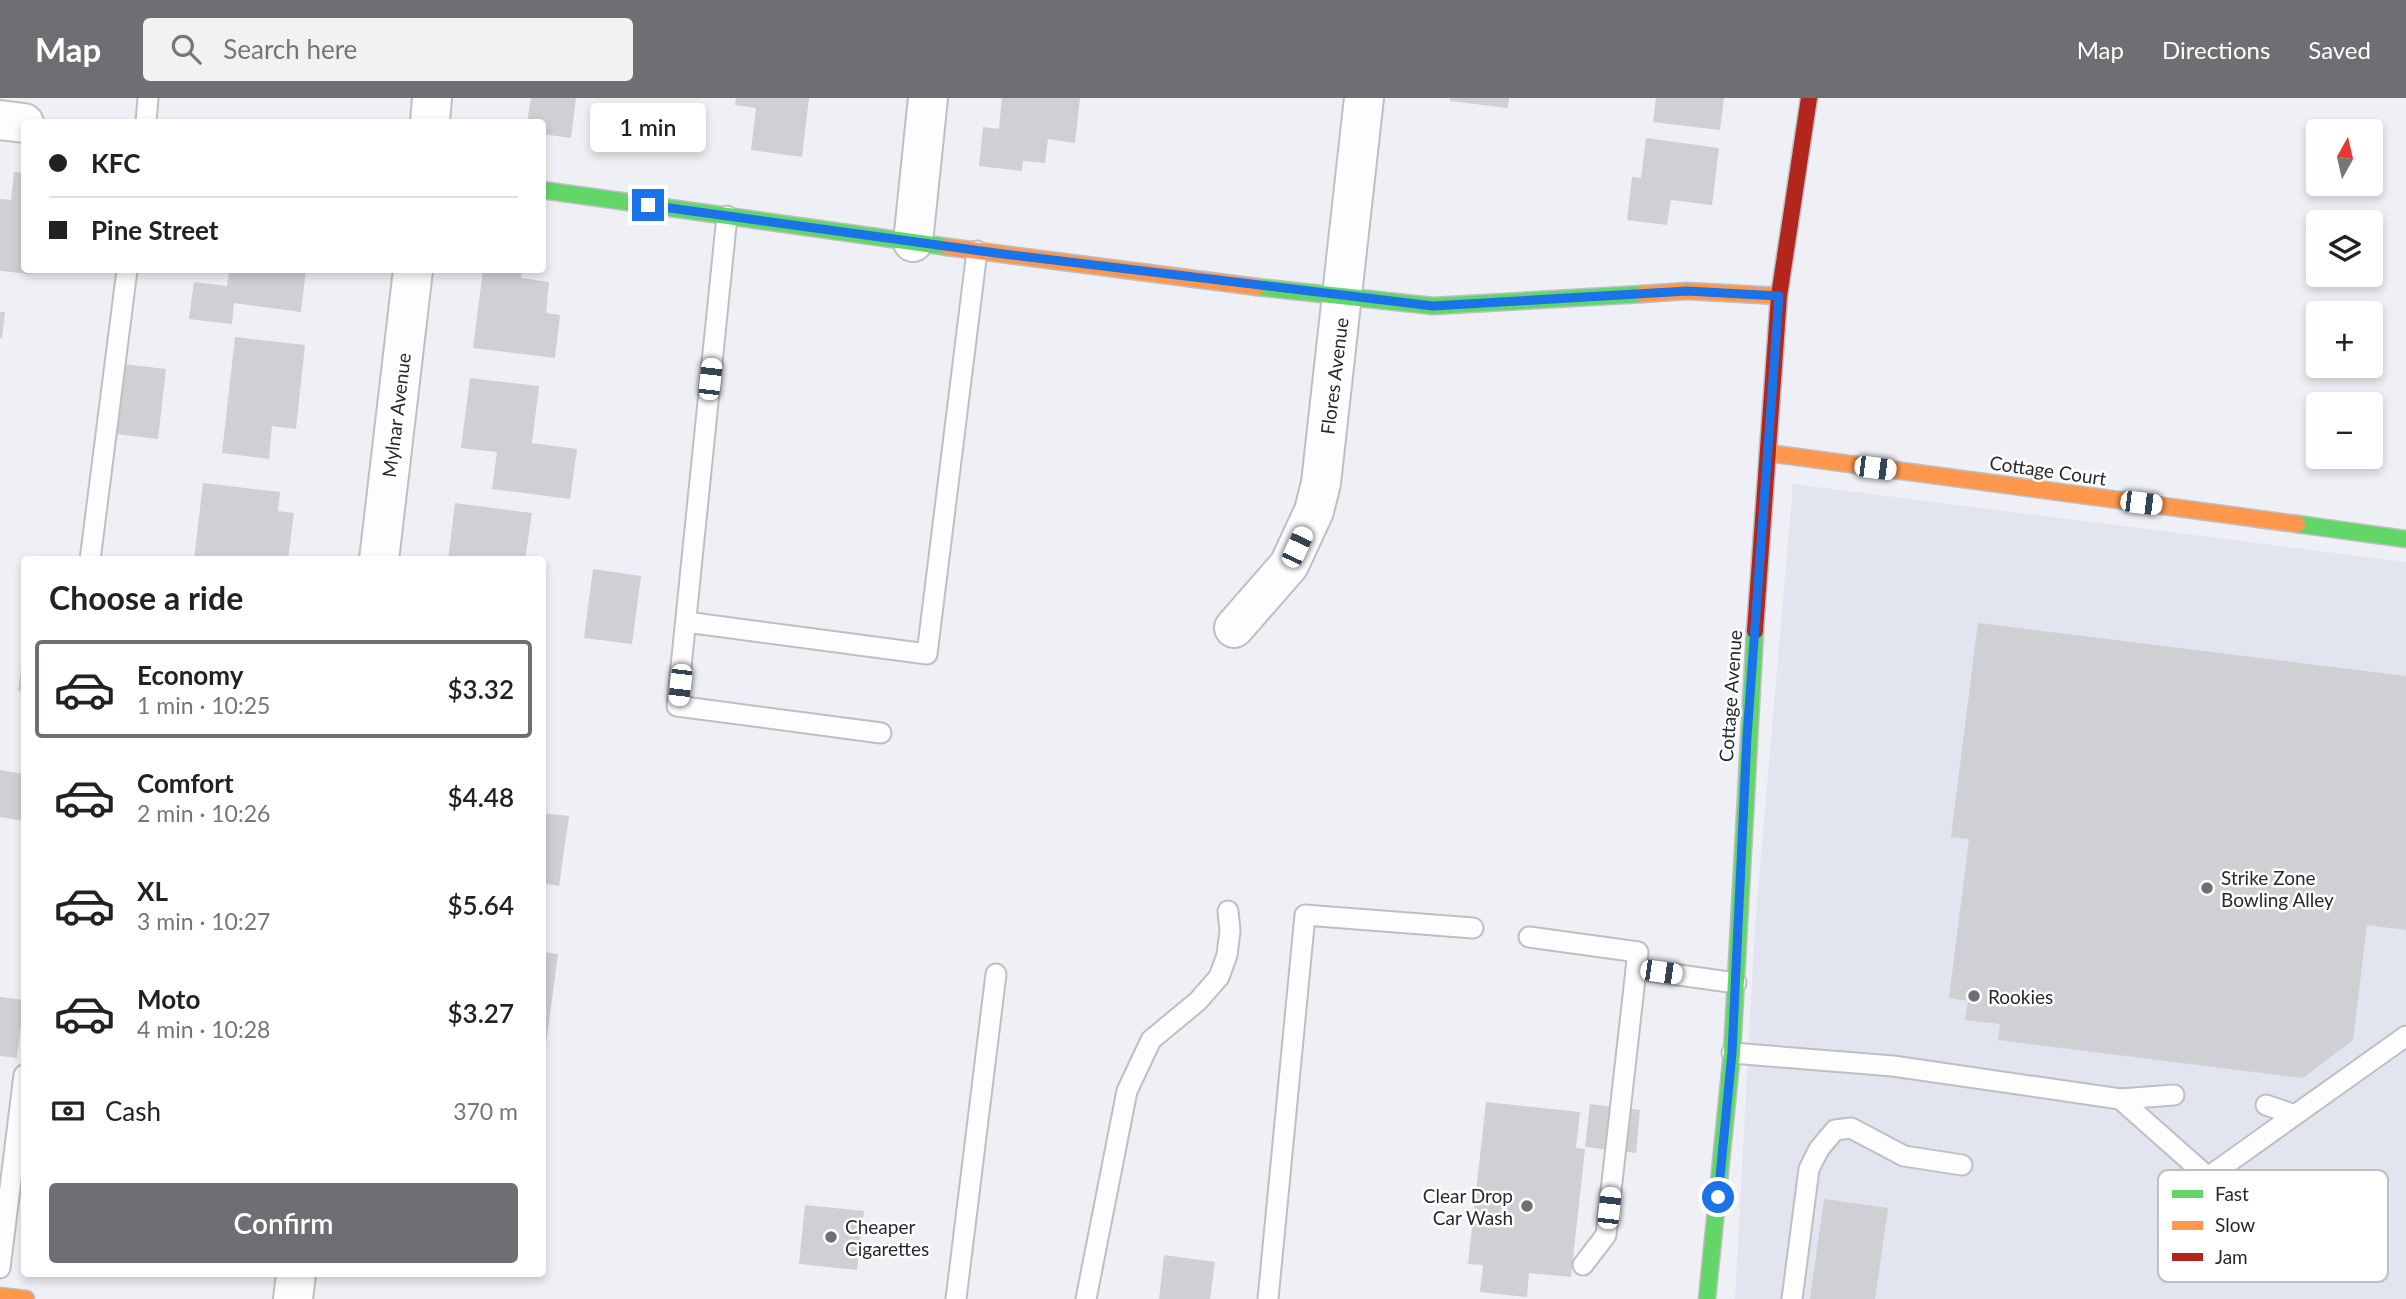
<!DOCTYPE html>
<html lang="en">
<head>
<meta charset="utf-8">
<style>
  :root { --surface:#fff; --page:#f2f2f2; --text:#222; --muted:#767676; --line:#e0e0e0; --accent:#6e6f72 }
  body { margin:0; font-family:Lato,sans-serif; background:var(--page); color:var(--text); height:100vh; display:flex; flex-direction:column; font-size:26px; white-space:nowrap }
  * { box-sizing:border-box; margin:0 }
  p { font-size:23px; color:var(--muted) }
  .icon { flex:none; width:38px; height:38px; fill:none; stroke:currentColor; stroke-width:2; stroke-linecap:round; stroke-linejoin:round }
  .map { position:relative; flex:1; overflow:hidden }
  .panel { position:absolute; left:21px; top:458px; width:525px; height:721px; display:flex; flex-direction:column; background:var(--surface); border-radius:7px; box-shadow:0 4px 10px #0003 }
  .panel>* { flex:none }
  .guide { position:absolute; left:21px; top:21px; width:525px; height:154px; border-radius:7px; box-shadow:0 4px 10px #0003; display:grid; align-content:center; height:154px; padding:0 28px; background:var(--surface) }
  .needle { width:46px; rotate:8deg }
  .tools { position:absolute; left:2306px; top:21px; display:grid; gap:14px }
  .tools a { display:grid; place-items:center; width:77px; height:77px; border-radius:7px; background:var(--surface); box-shadow:0 4px 10px #0003; font-size:35px }
  .end { position:absolute; width:32px; height:32px; margin:-16px; border:9px solid #1a73e8; background:#fff; box-shadow:0 0 0 4px #fff }
  .from { border-radius:50% }
  .bubble { position:absolute; height:49px; border-radius:7px; background:var(--surface); box-shadow:0 4px 10px #0003; font-size:23px; font-weight:600; line-height:49px; text-align:center }
  .car { position:absolute; width:21px; height:42px; margin:-21px -10px; border-radius:9px; box-shadow:0 0 5px 2px #0007; background:linear-gradient(#fff 24%,#345 0 40%,#fff 0 76%,#345 0 86%,#fff 0) }
  .guide b { display:flex; align-items:center; gap:24px; height:66px; font-size:26px }
  .guide b+b { border-top:2px solid var(--line) }
  .guide i { width:18px; height:18px; background:var(--text) }
  ul { padding:0; list-style:none }
  li { display:flex; align-items:center; gap:21px; height:98px; margin:0 14px 10px; padding:0 14px; border:4px solid transparent; border-radius:7px }
  li div { flex:1 }
  li b { display:block; font-size:26px }
  li em { font-style:normal; font-weight:600 }
  li.current { border-color:var(--accent) }
  li>.icon { width:63px; height:63px; stroke-width:1.5 }
  h2 { padding:0 28px; font-size:32px; line-height:84px }
  .pay { display:flex; align-items:center; gap:18px; height:77px; padding:0 28px; font-size:26px }
  .pay p { margin-inline-start:auto }
  .button { display:flex; gap:14px; margin-top:auto; padding:14px 28px }
  .button a { flex:1; height:80px; border-radius:7px; background:var(--accent); color:#fff; font-size:28px; font-weight:600; line-height:80px; text-align:center }
  header { display:flex; align-items:center; gap:42px; box-sizing:border-box; height:98px; padding:0 35px; background:var(--accent); color:#fff }
  header strong { font-size:33px }
  nav { display:flex; gap:38px; margin-inline-start:auto; font-size:24px }
  .search { width:490px; height:63px; background:var(--page); display:flex; align-items:center; gap:18px; box-sizing:border-box; padding:0 24px; border-radius:7px; color:var(--muted); font-size:26px }
  .map>svg:first-child { display:block }
</style>
</head>
<body>
<header>
<strong>Map</strong>
<div class="search"><svg class="icon" aria-label="search" viewBox="0 0 24 24"><circle cx="10" cy="10" r="6"/><path d="M15 15l6 6"/></svg>Search here</div>
<nav><a>Map</a><a>Directions</a><a>Saved</a></nav>
</header>
<div class="map">
<svg width="2406" height="1201" viewBox="0 0 2406 1201">
  <rect width="100%" height="100%" fill="#eff0f5"/>
  <path fill="#e2e4ef" d="M1793,386L2406,464V1201H1735L1755,828Z"/>
  <g fill="#cfd0d4">
    <path d="M531,0H576L571,40L542,36V24H527Z"/>
    <path d="M736,0H809L802,59L751,52L756,10L735,7Z"/>
    <path d="M1002,0H1080L1075,45L1048,41L1045,65L1023,63L1022,73L979,68L983,29L999,31Z"/>
    <path d="M1450,0H1509L1508,10L1450,3Z"/>
    <path d="M1656,0H1724L1720,32L1653,24Z"/>
    <path d="M1646,40L1719,50L1712,107L1671,102L1667,127L1627,122L1632,79L1641,80Z"/>
    <path d="M14,74L24,75V172H32L31,176L0,173V101L11,102Z"/>
    <path d="M229,172H306L301,214L234,205L232,226L189,221L194,184L227,188Z"/>
    <path d="M483,172H522L521,180L549,184L546,215L560,217L555,260L473,250Z"/>
    <path d="M0,214H5L2,240H0Z"/>
    <path d="M235,239L305,247L296,331L272,328L269,361L222,355Z"/>
    <path d="M123,266L166,271L158,341L116,336Z"/>
    <path d="M470,280L539,288L532,345L577,351L570,401L492,391L497,354L461,350Z"/>
    <path d="M203,385L280,394L278,413L294,415L288,462H194Z"/>
    <path d="M455,405L532,415L525,462H448Z"/>
    <path d="M593,471L641,478L632,546L584,540Z"/>
    <path d="M1978,525L2406,578V832L2367,827L2353,942L2303,980L1998,942L2000,926L1965,922L1968,903L1949,900L1969,741L1951,739Z"/>
    <path d="M23,556H24V594L18,593Z"/>
    <path d="M0,672L24,676V723L0,719Z"/>
    <path d="M542,715L569,718L559,788L542,785Z"/>
    <path d="M542,854L558,856L546,947L542,946Z"/>
    <path d="M0,899L24,902L17,960L0,958Z"/>
    <path d="M1486,1004L1580,1014L1576,1050L1585,1051L1571,1179L1529,1175L1527,1199L1480,1194L1483,1167L1468,1166Z"/>
    <path d="M1590,1006L1640,1012L1636,1055L1585,1049Z"/>
    <path d="M1824,1101L1888,1110L1875,1201H1810Z"/>
    <path d="M805,1107L864,1113L857,1172L799,1166Z"/>
    <path d="M1164,1157L1215,1164L1210,1201H1159Z"/>
  </g>
  <g fill="none" stroke-linecap="round" stroke-linejoin="round">
    <g stroke="#bebfc2" stroke-width="23">
      <g id="lane">
        <path d="M146,24L148,0"/>
        <path d="M727,118L677,608L881,635"/>
        <path d="M90,462L127,172"/>
        <path d="M686,524L927,556L977,153"/>
        <path d="M1529,839L1638,854L1606,1137L1583,1167"/>
        <path d="M1636,871L1736,885"/>
        <path d="M1732,955L1893,968L2120,1001L2208,1079L2406,938"/>
        <path d="M2120,1001L2174,997"/>
        <path d="M2266,1007L2295,1017"/>
        <path d="M0,1170L24,977"/>
        <path d="M956,1201L996,876"/>
        <path d="M1086,1201L1127,993L1151,942L1198,903L1219,879L1227,857L1230,833L1228,813"/>
        <path d="M1268,1201L1305,817L1473,830"/>
        <path d="M1792,1201L1809,1071L1819,1051L1835,1032L1851,1030L1904,1058L1962,1067"/>
      </g>
    </g>
    <g stroke="#bebfc2" stroke-width="42">
      <g id="street">
        <path d="M0,22L24,25"/>
        <path d="M430,24L432,0"/>
        <path d="M913,144L928,0"/>
        <path d="M379,462L413,172"/>
        <path d="M1234,530L1289,467L1314,413L1321,385L1364,0"/>
        <path d="M293,1201L296,1176"/>
      </g>
    </g>
    <g stroke="#bebfc2" stroke-width="19">
      <g id="fast">
        <path d="M542,92L948,149"/>
        <path d="M1257,189L1433,208L1643,196"/>
        <path d="M2297,426L2406,441"/>
        <path d="M1707,1201L1732,955L1755,533"/>
      </g>
    </g>
    <g stroke="#bebfc2" stroke-width="19">
      <g id="slow">
        <path d="M948,149L1257,189"/>
        <path d="M1643,196L1687,193L1779,198"/>
        <path d="M1768,355L2297,426"/>
        <path d="M0,1198L26,1201"/>
      </g>
    </g>
    <g stroke="#bebfc2" stroke-width="19">
      <path id="jam" d="M1755,533L1779,198L1809,0"/>
    </g>
    <use href="#lane" stroke="#fdfdfe" stroke-width="19"/>
    <use href="#street" stroke="#fdfdfe" stroke-width="38"/>
    <use href="#fast" stroke="#63d668" stroke-width="16"/>
    <use href="#slow" stroke="#ff974d" stroke-width="16"/>
    <use href="#jam" stroke="#b3261e" stroke-width="16"/>
  </g>
  <g fill="none" stroke-linecap="round" stroke-linejoin="round">
    <path stroke="#1a73e8" stroke-width="9" d="M648,107L1003,156L1433,208L1687,193L1779,198L1747,639L1732,955L1718,1099"/>
  </g>
  <g fill="#6e6f72" stroke="#fff" stroke-width="2.5">
    <circle cx="2207" cy="790" r="7"/>
    <circle cx="1974" cy="898" r="7"/>
    <circle cx="1527" cy="1108" r="7"/>
    <circle cx="831" cy="1139" r="7"/>
  </g>
  <g text-anchor="middle" dominant-baseline="central" stroke-width="5" stroke-linejoin="round" paint-order="stroke">
    <g font-size="19" fill="#28292c" stroke="#fff">
      <text transform="translate(1334 278) rotate(-83)">Flores Avenue</text>
      <text transform="translate(396 317) rotate(-83)">Mylnar Avenue</text>
      <text transform="translate(2048 372) rotate(8)">Cottage Court</text>
      <text transform="translate(1730 598) rotate(-86)">Cottage Avenue</text>
    </g>
    <g font-size="19" fill="#28292c" stroke="#fff" text-anchor="start">
      <text x="2221" y="779">Strike Zone<tspan x="2221" dy="22">Bowling Alley</tspan></text>
      <text x="1988" y="898">Rookies</text>
      <text x="1513" y="1097" text-anchor="end">Clear Drop<tspan x="1513" dy="22">Car Wash</tspan></text>
      <text x="845" y="1128">Cheaper<tspan x="845" dy="22">Cigarettes</tspan></text>
    </g>
  </g>
  <rect x="2158" y="1072" width="230" height="112" rx="10" fill="#fff" stroke="#bebfc0" stroke-width="2"/>
  <rect x="2172" y="1092" width="31" height="8" fill="#63d668"/>
  <rect x="2172" y="1123" width="31" height="9" fill="#ff974d"/>
  <rect x="2172" y="1155" width="31" height="8" fill="#b3261e"/>
  <g font-size="19" fill="#28292c">
    <text x="2215" y="1103">Fast</text>
    <text x="2215" y="1134">Slow</text>
    <text x="2215" y="1166">Jam</text>
  </g>
</svg>
<div class="tools">
<a><svg class="needle" viewBox="-14 -14 28 28"><path d="M0-13l5 13h-10z" fill="#e53935"/><path d="M0 13l5-13h-10z" fill="#767676"/></svg></a>
<a><svg class="icon" aria-label="layers" viewBox="0 0 24 24"><path d="M12 4l9 5-9 5-9-5zM3 14l9 5 9-5"/></svg></a>
<a>+</a>
<a>−</a>
</div>
<i class="end from" style="left:1718px;top:1099px"></i>
<i class="end" style="left:648px;top:107px"></i>
<div class="bubble" style="left:590px;top:5px;width:116px">1 min</div>
<i class="car" style="left:710px;top:281px;rotate:6deg"></i>
<i class="car" style="left:1875px;top:370px;rotate:97deg"></i>
<i class="car" style="left:2141px;top:405px;rotate:97deg"></i>
<i class="car" style="left:1297px;top:449px;rotate:25deg"></i>
<i class="car" style="left:680px;top:587px;rotate:186deg"></i>
<i class="car" style="left:1661px;top:874px;rotate:98deg"></i>
<i class="car" style="left:1609px;top:1110px;rotate:6deg"></i>
<div class="guide">
<b><i class="from"></i>KFC</b>
<b><i></i>Pine Street</b>
</div>
<section class="panel">
<h2>Choose a ride</h2>
<ul>
<li class="current"><svg class="icon" aria-label="car" viewBox="0 0 24 24"><path d="M5 17H2v-5l4-1 3-4h7l3 4 3 1v5h-3M9 17h6M6 11h13"/><circle cx="7" cy="17" r="2"/><circle cx="17" cy="17" r="2"/></svg><div><b>Economy</b><p>1 min · 10:25</p></div><em>$3.32</em></li>
<li><svg class="icon" aria-label="car" viewBox="0 0 24 24"><path d="M5 17H2v-5l4-1 3-4h7l3 4 3 1v5h-3M9 17h6M6 11h13"/><circle cx="7" cy="17" r="2"/><circle cx="17" cy="17" r="2"/></svg><div><b>Comfort</b><p>2 min · 10:26</p></div><em>$4.48</em></li>
<li><svg class="icon" aria-label="car" viewBox="0 0 24 24"><path d="M5 17H2v-5l4-1 3-4h7l3 4 3 1v5h-3M9 17h6M6 11h13"/><circle cx="7" cy="17" r="2"/><circle cx="17" cy="17" r="2"/></svg><div><b>XL</b><p>3 min · 10:27</p></div><em>$5.64</em></li>
<li><svg class="icon" aria-label="car" viewBox="0 0 24 24"><path d="M5 17H2v-5l4-1 3-4h7l3 4 3 1v5h-3M9 17h6M6 11h13"/><circle cx="7" cy="17" r="2"/><circle cx="17" cy="17" r="2"/></svg><div><b>Moto</b><p>4 min · 10:28</p></div><em>$3.27</em></li>
</ul>
<div class="pay"><svg class="icon" aria-label="cash" viewBox="0 0 24 24"><path d="M3 7h18v10H3z"/><circle cx="12" cy="12" r="2"/></svg>Cash<p>370 m</p></div>
<div class="button"><a>Confirm</a></div>
</section>
</div>
</body>
</html>
